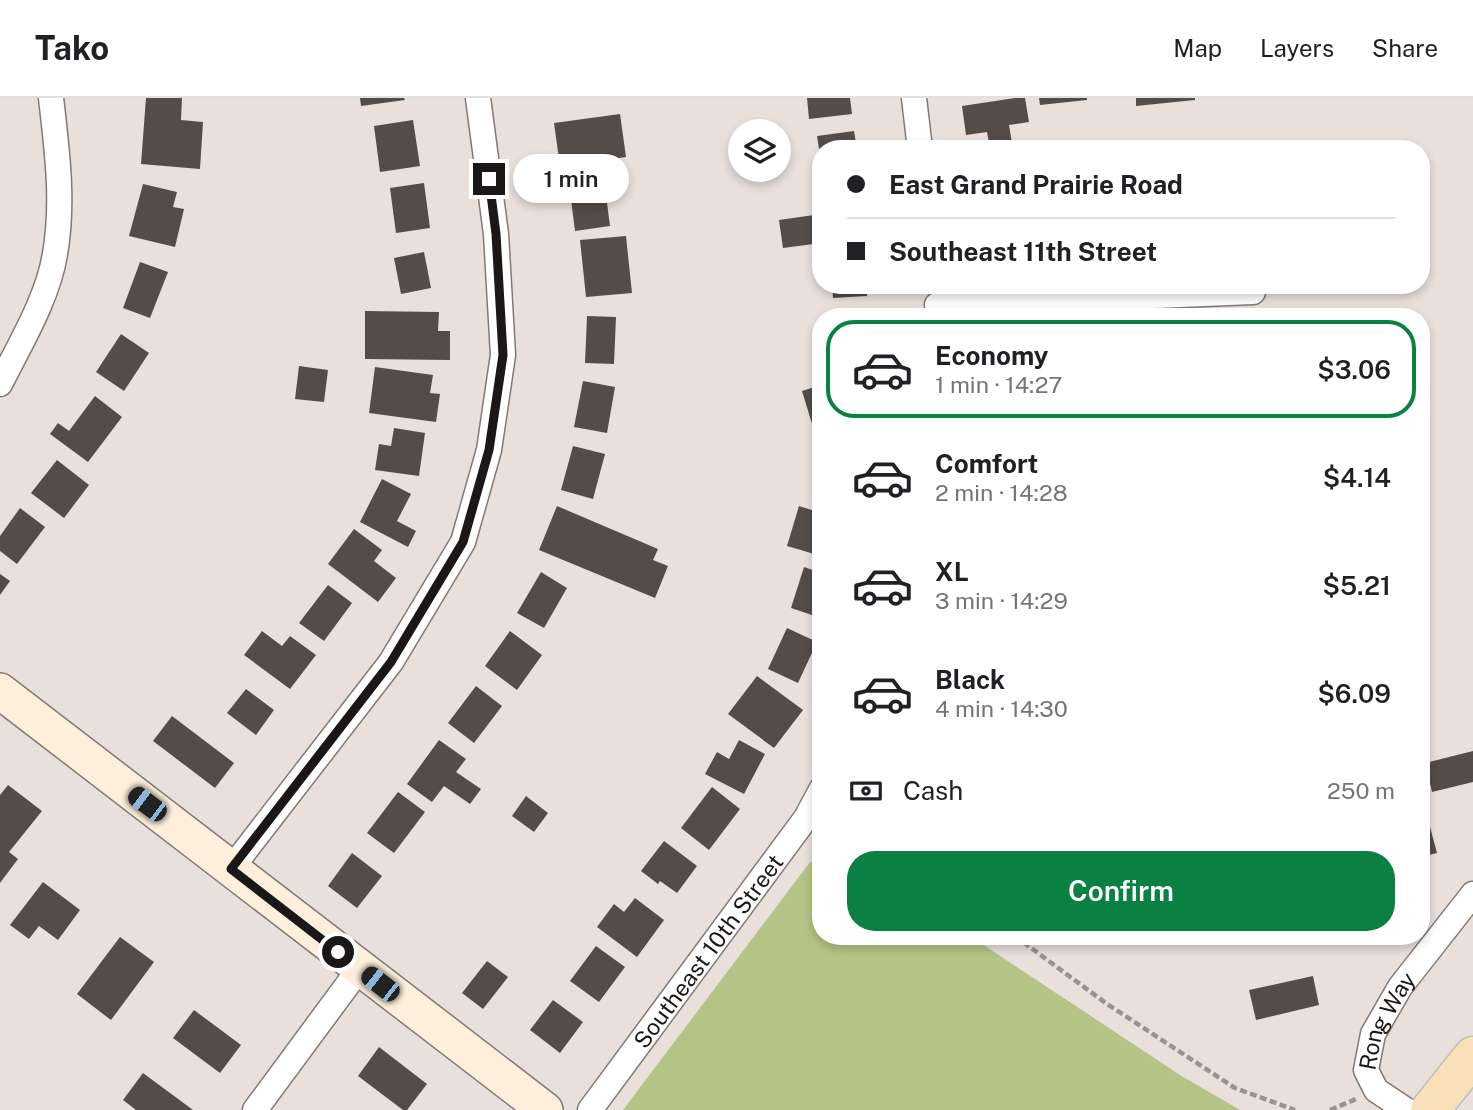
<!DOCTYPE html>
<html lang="en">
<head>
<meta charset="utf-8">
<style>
  :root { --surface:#fff; --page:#f2f2f2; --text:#202124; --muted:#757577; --line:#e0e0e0; --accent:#0b8043 }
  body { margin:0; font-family:"Public Sans",sans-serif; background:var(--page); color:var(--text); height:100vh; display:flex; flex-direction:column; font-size:26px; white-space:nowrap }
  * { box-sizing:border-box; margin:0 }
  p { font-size:23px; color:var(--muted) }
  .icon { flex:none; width:38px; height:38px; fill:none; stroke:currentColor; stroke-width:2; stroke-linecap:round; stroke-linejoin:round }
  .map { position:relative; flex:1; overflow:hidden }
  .side { position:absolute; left:812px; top:210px; width:618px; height:637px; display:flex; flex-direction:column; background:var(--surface); border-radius:28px; box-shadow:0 4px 10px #0003 }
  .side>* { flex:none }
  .guide { position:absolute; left:812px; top:42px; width:618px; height:154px; border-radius:28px; box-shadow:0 4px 10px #0003; display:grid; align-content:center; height:154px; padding:0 35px; background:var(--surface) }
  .fabs { position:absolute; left:728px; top:21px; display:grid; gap:14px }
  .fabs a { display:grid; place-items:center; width:63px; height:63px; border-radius:50%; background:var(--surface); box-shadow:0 4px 10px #0003; font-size:35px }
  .end { position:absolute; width:32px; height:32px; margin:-16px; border:9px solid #1a1716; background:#fff; box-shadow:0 0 0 4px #fff }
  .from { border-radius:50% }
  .bubble { position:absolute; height:49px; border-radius:24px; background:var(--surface); box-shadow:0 4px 10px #0003; font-size:23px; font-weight:600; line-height:49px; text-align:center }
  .car { position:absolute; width:21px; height:42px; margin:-21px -10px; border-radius:9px; box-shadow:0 0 5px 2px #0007; background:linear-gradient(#222 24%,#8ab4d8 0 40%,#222 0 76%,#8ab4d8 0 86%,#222 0) }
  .guide b { display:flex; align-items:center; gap:24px; height:66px; font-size:26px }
  .guide b+b { border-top:2px solid var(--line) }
  .guide i { width:18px; height:18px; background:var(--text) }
  ul { padding:12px 0 0; list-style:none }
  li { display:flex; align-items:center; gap:21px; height:98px; margin:0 14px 10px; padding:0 21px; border:4px solid transparent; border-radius:28px }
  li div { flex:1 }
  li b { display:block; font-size:26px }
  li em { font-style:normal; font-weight:600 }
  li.selected { border-color:var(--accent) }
  li>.icon { width:63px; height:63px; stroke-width:1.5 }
  .pay { display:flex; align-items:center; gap:18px; height:77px; padding:0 35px; font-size:26px }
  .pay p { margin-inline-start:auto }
  .button { display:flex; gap:14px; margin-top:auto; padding:14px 35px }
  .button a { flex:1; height:80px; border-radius:28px; background:var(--accent); color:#fff; font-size:28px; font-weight:600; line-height:80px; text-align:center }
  header { display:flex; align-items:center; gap:42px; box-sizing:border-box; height:98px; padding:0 35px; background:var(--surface); border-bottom:2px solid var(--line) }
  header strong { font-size:33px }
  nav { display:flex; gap:38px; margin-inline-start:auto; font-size:24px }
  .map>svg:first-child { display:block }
</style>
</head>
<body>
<header>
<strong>Tako</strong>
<nav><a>Map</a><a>Layers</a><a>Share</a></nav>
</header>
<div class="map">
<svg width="1473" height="1012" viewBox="0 0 1473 1012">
  <rect width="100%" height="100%" fill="#e9e0dc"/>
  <path fill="#b5c486" d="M810,764L821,767V838H970L1180,977L1240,1012H623Z"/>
  <g fill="#534c48">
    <path d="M146,0H182L181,22L203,24L200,71L141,66Z"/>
    <path d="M360,0H404L405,2L361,8Z"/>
    <path d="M807,0H850L852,16L809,21Z"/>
    <path d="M1015,0H1025L1029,24L1009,27L1013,51H990L987,34L966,37L962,8Z"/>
    <path d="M1039,0H1087V2L1040,7Z"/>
    <path d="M1136,0H1195V2L1136,8Z"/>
    <path d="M620,16L626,59L560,68L554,25Z"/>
    <path d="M413,22L420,68L380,74L374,28Z"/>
    <path d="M854,33L857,51H819L817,38Z"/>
    <path d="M603,74L610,128L575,133L568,78Z"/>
    <path d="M424,85L430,130L396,135L390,90Z"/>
    <path d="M143,86L177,94L173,109L184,111L175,149L129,138Z"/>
    <path d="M821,116V145L783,150L779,122Z"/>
    <path d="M626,138L632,195L586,199L580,142Z"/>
    <path d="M424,154L431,190L401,196L394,160Z"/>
    <path d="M140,164L168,174L150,220L123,210Z"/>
    <path d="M832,187H867V198L833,200Z"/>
    <path d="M365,213L439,214L438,233H450V262L365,261Z"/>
    <path d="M587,218L616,219L614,266L585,265Z"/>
    <path d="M121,236L149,255L124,293L96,274Z"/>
    <path d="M299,268L328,272L324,304L295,301Z"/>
    <path d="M375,269L433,277L430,295L440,296L436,324L369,315Z"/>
    <path d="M583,283L615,289L607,335L574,329Z"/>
    <path d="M821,287V327L813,329L802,293Z"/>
    <path d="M95,298L122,319L88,364L50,336L58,325L69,333Z"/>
    <path d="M394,330L425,335L419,378L375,372L379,346L391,348Z"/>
    <path d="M573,348L605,356L593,401L561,392Z"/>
    <path d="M57,362L89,387L64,420L31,395Z"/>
    <path d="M382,381L411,396L397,423L416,433L408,449L360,424Z"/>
    <path d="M557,408L658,451L653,462L668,468L655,500L539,452Z"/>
    <path d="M799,408L821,415V458L787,448Z"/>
    <path d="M20,410L45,429L17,466L0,453V438Z"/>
    <path d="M354,431L382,452L374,463L396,480L378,504L328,466Z"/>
    <path d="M804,469L821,475V520L791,510Z"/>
    <path d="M541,474L567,490L544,530L517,515Z"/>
    <path d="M0,476L10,483L0,497Z"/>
    <path d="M328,487L352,505L324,543L299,525Z"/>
    <path d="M787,530L817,544L798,585L768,571Z"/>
    <path d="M262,533L282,548L290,538L316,557L290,591L244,557Z"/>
    <path d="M510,533L542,557L517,592L485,568Z"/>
    <path d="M757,578L803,612L774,650L728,616Z"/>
    <path d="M476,588L502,608L474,645L448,625Z"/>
    <path d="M246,591L274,612L256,637L227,615Z"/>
    <path d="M172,618L234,665L215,690L153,643Z"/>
    <path d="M439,642L466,661L456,674L481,691L470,706L444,688L432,704L407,686Z"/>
    <path d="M739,642L765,656L744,696L705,676L717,654L729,661Z"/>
    <path d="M1473,653V684L1432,694L1425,665Z"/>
    <path d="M8,687L42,713L9,754L18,761L0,785V697Z"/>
    <path d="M712,689L740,711L709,752L681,730Z"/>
    <path d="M398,694L425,714L394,755L367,735Z"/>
    <path d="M526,698L548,715L534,734L512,718Z"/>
    <path d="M1429,725L1437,755L1421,759V727Z"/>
    <path d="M664,743L697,768L677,795L660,783L658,786L641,773Z"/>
    <path d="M352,755L382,778L357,810L328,788Z"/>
    <path d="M43,784L80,812L58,842L39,828L29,841L10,827Z"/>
    <path d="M635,800L664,822L637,859L597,829L614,806L624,814Z"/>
    <path d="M120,839L154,864L111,922L77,896Z"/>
    <path d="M596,848L625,869L599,904L570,883Z"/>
    <path d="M487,863L508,879L483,911L462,895Z"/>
    <path d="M1313,878L1319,907L1256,922L1249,892Z"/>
    <path d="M553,902L583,924L560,955L530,932Z"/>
    <path d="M194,912L241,947L220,975L173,940Z"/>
    <path d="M379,949L427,986L407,1012H403L358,978Z"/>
    <path d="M143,975L193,1012H136L123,1002Z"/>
  </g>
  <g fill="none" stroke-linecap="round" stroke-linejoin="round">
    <g stroke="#827975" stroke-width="27">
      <g id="street">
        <path d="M914,0L920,51"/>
        <path d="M937,207L1253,194"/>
        <path d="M0,286C20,246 48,200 55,156C64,104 57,52 51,0"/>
        <path d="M231,771L391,564L463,444L489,352L503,257L496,136L478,0"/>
        <path d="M255,1012L360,870"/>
        <path id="s1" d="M590,1012L806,720L821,692"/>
        <path id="s2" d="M1406,1012L1376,992L1366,972L1373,936L1400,889L1473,796"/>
      </g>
    </g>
    <g stroke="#827975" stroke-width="38">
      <path id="secondary" d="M0,593L545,1012"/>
    </g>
    <g stroke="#bfbebe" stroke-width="41">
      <path id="primary" d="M1430,1012L1473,958"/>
    </g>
    <g stroke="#99928f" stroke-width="4.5" stroke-dasharray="7 3.5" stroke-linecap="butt">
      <path d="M1015,838L1107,906L1235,990L1295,1012"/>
      <path d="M1330,1012L1356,1001"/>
    </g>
    <use href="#street" stroke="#fff" stroke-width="24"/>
    <use href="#secondary" stroke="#fdefdb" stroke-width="35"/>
    <use href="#primary" stroke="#fae0b6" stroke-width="38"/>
  </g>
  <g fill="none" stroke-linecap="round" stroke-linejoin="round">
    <path stroke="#1a1716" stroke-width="9" d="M338,854L231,771L391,564L463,444L489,352L503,257L496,136L489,81"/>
  </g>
  <g text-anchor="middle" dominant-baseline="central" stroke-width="7" stroke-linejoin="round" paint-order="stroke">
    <g font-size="23" fill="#1a1716" stroke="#fff">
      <text stroke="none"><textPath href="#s1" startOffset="198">Southeast 10th Street</textPath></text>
      <text stroke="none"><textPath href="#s2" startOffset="112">Rong Way</textPath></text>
    </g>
  </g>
</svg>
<div class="fabs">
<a><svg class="icon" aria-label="layers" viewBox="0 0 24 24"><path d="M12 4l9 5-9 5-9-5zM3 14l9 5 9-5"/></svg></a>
</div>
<i class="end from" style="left:338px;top:854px"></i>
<i class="end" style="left:489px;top:81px"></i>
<div class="bubble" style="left:513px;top:56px;width:116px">1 min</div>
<i class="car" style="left:147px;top:706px;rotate:307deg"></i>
<i class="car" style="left:380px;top:886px;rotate:308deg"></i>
<div class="guide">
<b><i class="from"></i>East Grand Prairie Road</b>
<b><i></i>Southeast 11th Street</b>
</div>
<section class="side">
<ul>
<li class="selected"><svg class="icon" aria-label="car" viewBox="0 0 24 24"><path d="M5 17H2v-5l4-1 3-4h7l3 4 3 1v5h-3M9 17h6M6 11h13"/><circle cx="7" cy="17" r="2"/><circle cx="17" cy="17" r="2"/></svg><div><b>Economy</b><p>1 min · 14:27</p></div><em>$3.06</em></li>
<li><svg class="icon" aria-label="car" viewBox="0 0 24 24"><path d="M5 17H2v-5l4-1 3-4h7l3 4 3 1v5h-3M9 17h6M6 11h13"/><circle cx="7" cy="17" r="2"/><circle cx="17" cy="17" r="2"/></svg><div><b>Comfort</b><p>2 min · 14:28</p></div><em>$4.14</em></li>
<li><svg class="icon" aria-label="car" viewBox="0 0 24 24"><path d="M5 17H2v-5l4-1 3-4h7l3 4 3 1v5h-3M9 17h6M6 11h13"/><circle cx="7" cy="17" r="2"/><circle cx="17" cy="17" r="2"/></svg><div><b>XL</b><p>3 min · 14:29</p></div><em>$5.21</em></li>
<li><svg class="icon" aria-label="car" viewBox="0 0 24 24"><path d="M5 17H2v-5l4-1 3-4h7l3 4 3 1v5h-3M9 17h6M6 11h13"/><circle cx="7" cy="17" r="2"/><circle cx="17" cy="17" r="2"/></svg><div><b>Black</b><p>4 min · 14:30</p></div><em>$6.09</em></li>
</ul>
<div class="pay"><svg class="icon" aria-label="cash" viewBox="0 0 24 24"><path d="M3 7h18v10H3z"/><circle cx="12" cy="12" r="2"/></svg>Cash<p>250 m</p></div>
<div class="button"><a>Confirm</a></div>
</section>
</div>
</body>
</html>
